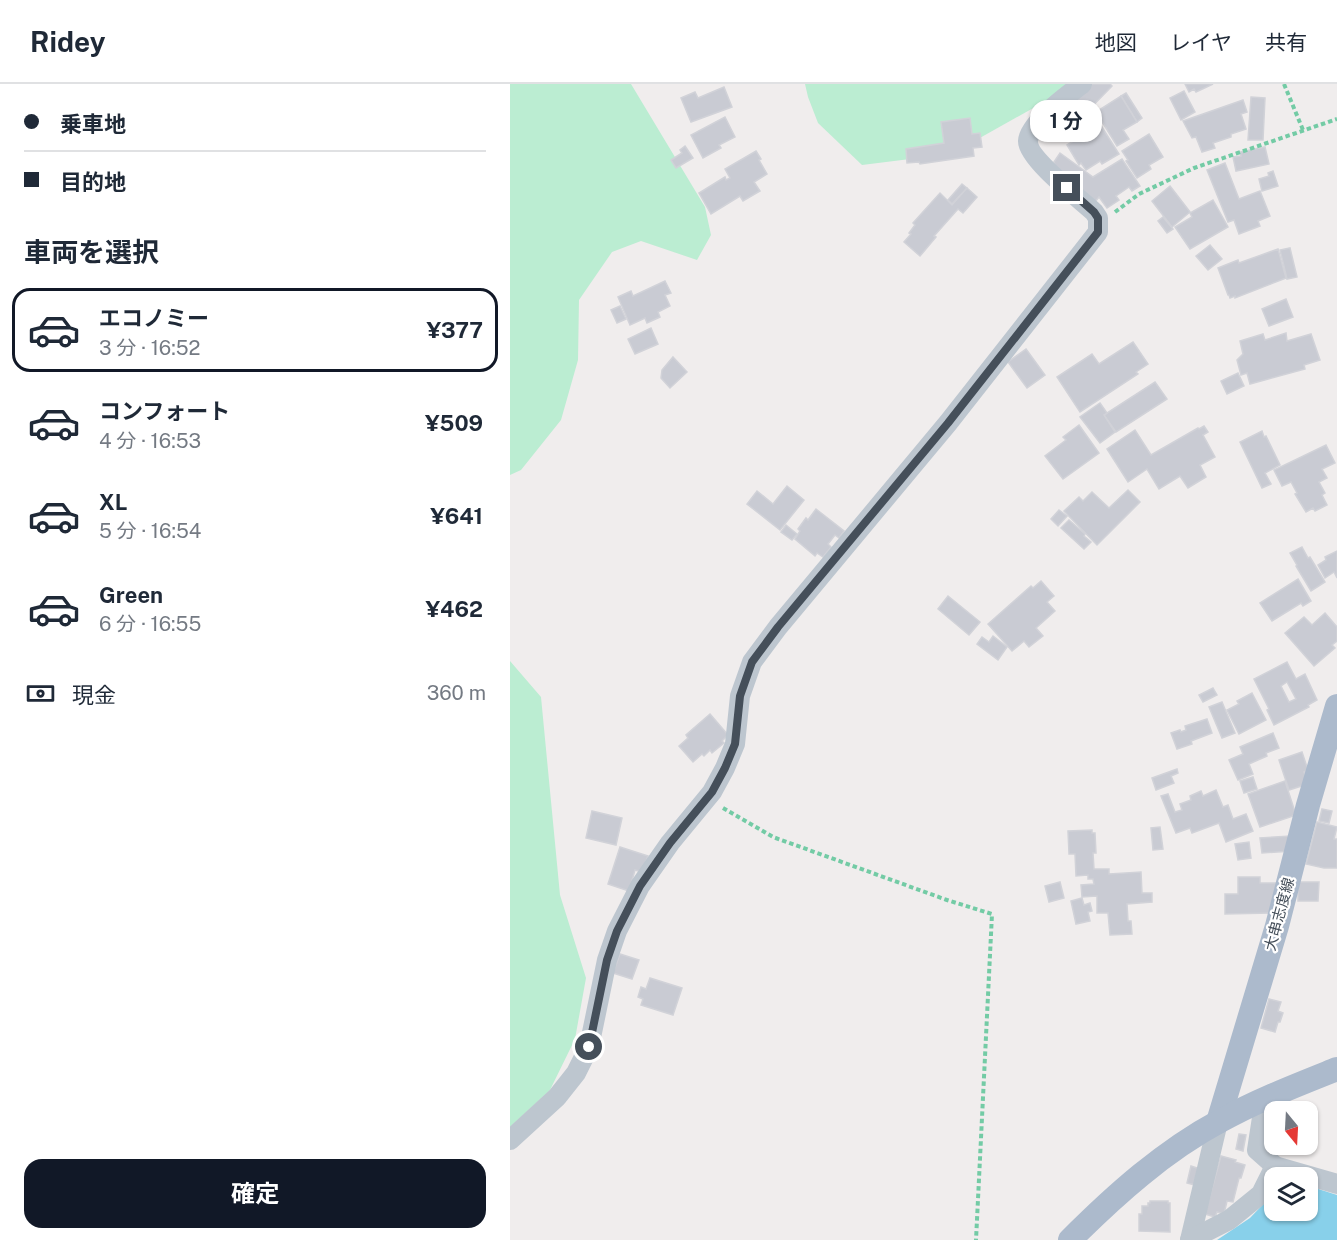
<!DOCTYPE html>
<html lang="ja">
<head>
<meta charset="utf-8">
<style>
  :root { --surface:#fff; --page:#f2f2f3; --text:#1f2937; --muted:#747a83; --line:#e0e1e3; --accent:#111827 }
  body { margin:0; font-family:"Public Sans","Noto Sans JP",sans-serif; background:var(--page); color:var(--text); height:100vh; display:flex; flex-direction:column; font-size:22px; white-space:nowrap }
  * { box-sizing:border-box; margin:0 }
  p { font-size:20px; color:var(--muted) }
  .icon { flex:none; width:33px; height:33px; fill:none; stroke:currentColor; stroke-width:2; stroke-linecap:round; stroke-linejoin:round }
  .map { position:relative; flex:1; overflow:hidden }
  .panel { display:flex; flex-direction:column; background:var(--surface); width:510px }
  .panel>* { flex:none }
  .top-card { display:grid; align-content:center; height:132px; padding:0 24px; background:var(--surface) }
  .needle { width:39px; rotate:162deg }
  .tools { position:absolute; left:754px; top:1017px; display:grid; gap:12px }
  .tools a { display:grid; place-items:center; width:54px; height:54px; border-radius:12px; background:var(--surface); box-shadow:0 2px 4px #0004; font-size:30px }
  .end { position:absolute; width:27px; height:27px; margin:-14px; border:8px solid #454f5a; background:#fff; box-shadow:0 0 0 3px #fff }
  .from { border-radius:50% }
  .bubble { position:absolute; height:42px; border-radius:18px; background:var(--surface); box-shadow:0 2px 4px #0004; font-size:20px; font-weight:700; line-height:42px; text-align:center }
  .top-card b { display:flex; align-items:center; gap:21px; height:57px; font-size:22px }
  .top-card b+b { border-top:2px solid var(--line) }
  .top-card i { width:15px; height:15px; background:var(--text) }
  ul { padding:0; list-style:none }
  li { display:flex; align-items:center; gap:18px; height:84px; margin:0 12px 9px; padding:0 12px; border:3px solid transparent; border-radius:18px }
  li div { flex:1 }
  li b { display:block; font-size:22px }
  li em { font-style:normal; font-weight:700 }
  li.selected { border-color:var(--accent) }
  li>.icon { width:54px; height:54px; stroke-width:1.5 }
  h2 { padding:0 24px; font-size:27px; line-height:72px }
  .pay { display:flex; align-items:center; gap:15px; height:66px; padding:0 24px; font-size:22px }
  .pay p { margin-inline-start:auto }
  .cta { display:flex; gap:12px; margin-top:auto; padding:12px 24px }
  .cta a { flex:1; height:69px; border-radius:18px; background:var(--accent); color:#fff; font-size:24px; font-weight:700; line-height:69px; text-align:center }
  header { display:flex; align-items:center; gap:36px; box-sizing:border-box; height:84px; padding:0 30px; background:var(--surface); border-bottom:2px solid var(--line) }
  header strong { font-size:28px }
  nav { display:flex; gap:33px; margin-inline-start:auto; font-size:21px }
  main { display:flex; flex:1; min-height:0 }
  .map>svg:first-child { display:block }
</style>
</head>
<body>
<header>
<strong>Ridey</strong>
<nav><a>地図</a><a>レイヤ</a><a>共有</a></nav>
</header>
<main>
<section class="panel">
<div class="top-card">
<b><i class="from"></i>乗車地</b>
<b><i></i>目的地</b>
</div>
<h2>車両を選択</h2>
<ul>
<li class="selected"><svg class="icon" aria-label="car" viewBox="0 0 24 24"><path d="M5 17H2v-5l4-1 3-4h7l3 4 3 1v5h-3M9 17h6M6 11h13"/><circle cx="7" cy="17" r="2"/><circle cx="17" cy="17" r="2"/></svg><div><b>エコノミー</b><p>3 分 · 16:52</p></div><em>¥377</em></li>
<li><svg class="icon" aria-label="car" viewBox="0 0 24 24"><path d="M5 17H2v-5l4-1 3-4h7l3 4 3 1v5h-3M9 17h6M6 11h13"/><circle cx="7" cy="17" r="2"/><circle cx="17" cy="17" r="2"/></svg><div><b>コンフォート</b><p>4 分 · 16:53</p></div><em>¥509</em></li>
<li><svg class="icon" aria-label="car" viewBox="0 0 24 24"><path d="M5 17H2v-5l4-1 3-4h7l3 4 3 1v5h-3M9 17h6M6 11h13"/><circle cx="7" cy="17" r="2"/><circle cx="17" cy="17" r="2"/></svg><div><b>XL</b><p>5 分 · 16:54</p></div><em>¥641</em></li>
<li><svg class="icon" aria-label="car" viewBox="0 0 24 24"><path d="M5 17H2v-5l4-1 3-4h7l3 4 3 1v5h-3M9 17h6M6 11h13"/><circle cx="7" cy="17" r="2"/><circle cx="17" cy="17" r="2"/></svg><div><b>Green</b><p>6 分 · 16:55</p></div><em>¥462</em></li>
</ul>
<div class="pay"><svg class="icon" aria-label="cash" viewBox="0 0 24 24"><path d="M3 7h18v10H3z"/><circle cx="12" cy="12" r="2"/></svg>現金<p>360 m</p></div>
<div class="cta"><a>確定</a></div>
</section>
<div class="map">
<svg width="827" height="1156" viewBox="0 0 827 1156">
  <rect width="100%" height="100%" fill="#f0eded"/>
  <g fill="#bbedd2">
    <path d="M0,0H121L195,123L201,151L187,176L131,157L102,168L69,216L68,276L51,336L11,386L0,391Z"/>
    <path d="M295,0H566L468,55L408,74L352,81L308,39L298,13Z"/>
    <path d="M0,577L31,613L50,811L76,894L65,955L40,1006L0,1043Z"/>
  </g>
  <path fill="#88d0ea" d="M802,1103L827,1111V1156H707L740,1134L765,1108V1126H798V1104Z"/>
  <g fill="#c9cbd3" stroke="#d1d2d8" stroke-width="1.5" fill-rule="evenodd">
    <path d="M577,0H600L602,2L566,39L555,28L561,21L558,19Z"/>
    <path d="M675,0H703L686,8L684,5L679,8Z"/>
    <path d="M214,3L222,23L181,38L171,14L185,8L188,14Z"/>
    <path d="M674,7L685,28L671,36L660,14Z"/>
    <path d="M616,9L632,34L627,38L611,12Z"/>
    <path d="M611,12L627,38L613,46L619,55L607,62L586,28Z"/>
    <path d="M741,13L755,14L753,56H738Z"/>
    <path d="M733,16L737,28L731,30L736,45L721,50V53L703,59L705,64L692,68L686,53L682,54L673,37Z"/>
    <path d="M215,33L225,53L209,61L211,64L193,74L181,51Z"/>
    <path d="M460,34L462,50L470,49L472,63L463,64L464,72L410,80L409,78L397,79L396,65L434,59L431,38Z"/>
    <path d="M590,40L609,70L592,80L590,77L576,86L571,79L569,81L557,61Z"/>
    <path d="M639,50L653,73L639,81L641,85L627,94L616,77L618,76L612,67Z"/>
    <path d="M175,62L183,74L166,84L161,76L172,69L170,66Z"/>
    <path d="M755,63L759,80L726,87L723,73L731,72L730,68Z"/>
    <path d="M246,67L251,75L249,76L257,90L244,98L250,107L233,117L230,112L201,130L189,109L215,93L216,96L220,94L215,85Z"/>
    <path d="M550,69L583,93L612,75L630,102L622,107L619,103L606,112L609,116L597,124L589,113L585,118L548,94L544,78Z"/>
    <path d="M715,79L729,115L750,107L760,132L748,137L750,142L729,150L724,136L718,138L697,86Z"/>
    <path d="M763,87L768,102L752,107L749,95L759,92L758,89Z"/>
    <path d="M452,100L457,104L442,120L438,116Z"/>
    <path d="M660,102L680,128L662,143L642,117Z"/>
    <path d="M457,104L467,113L453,129L448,125L424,152L426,153L410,172L394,158L401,150L399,149L405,141L403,139L430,109L442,121Z"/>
    <path d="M703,116L718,143L680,165L665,143L682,133L680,129Z"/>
    <path d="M653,133L663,145L657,149L648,137Z"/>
    <path d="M700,161L712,175L698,186L686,172Z"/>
    <path d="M780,164L787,193L777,195L770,166Z"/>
    <path d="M768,165L776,194L725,214V212L720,214L719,211H718L708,184L728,176L729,179Z"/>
    <path d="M155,197L161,209L155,211L160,222L148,228L150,233L137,239L135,234L120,241L108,213L121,207L123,212Z"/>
    <path d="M776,215L783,233L759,242L752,225Z"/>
    <path d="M110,222L116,235L107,239L101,226Z"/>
    <path d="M141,244L148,260L125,270L118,255Z"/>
    <path d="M776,249L777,257L801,250L810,276L794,281L795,285L740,300L737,289L731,291L727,276L733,270L730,257L753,250L755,256Z"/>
    <path d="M623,258L638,280L626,288L628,290L570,328L547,293L582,270L589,280Z"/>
    <path d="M516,265L535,291L517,304L498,278Z"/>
    <path d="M163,273L177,288L160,304L151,294L152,286Z"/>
    <path d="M728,289L734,302L717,310L711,297Z"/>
    <path d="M645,298L657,315L606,348L594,331Z"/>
    <path d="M590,319L597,329L594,331L605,348L590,359L570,333Z"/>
    <path d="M569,341L589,369L553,395L535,372L556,356L553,353Z"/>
    <path d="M694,342L698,348L693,351L705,373L690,381L696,393L678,404L670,392L649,405L637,385L618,398L597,365L625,346L641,371L688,344L689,345Z"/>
    <path d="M752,347L754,353L756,352L770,381L755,389L761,400L752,404L730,358Z"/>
    <path d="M816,361L825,379L812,385L817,394L809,398L815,409L812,411L817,421L805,427L803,424L796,428L785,410L787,409L781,398L772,402L764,386Z"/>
    <path d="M277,402L294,416L270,446L237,420L247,407L263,420Z"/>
    <path d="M618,406L630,418L587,461L554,427L569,413L573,417L582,408L599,424Z"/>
    <path d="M306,425L334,447L329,454L325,451L318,460L321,463L313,473L307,469L305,472L285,455L290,447L288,445L296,434L298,436Z"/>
    <path d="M549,426L557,432L548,442L541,435Z"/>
    <path d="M559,436L575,450L574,452L581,458L574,465L551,444Z"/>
    <path d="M276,441L287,450L282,456L271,448Z"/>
    <path d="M792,463L798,474L800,473L815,498L801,507L786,482L787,481L780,469Z"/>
    <path d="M827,467V494L824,488L815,494L808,481L816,476L815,473Z"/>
    <path d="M788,495L801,517L793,522L791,519L762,537L750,519Z"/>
    <path d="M531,497L544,512L537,518L545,527L526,544L533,552L519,563L514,557L502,567L478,540L521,502L523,504Z"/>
    <path d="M438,512L470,538L459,551L428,525Z"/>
    <path d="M815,529L827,543V557L822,561L825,564L804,582L775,549L794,533L802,541Z"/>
    <path d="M483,552L497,563L488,576L467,560L472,553L479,558Z"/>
    <path d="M777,578L786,595L795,590L807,616L798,621L799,623L764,641L757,626L759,625L744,595ZM777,598L786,615L779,618L771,602Z"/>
    <path d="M703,604L707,611L693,618L689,611Z"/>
    <path d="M742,609L756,636L729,650L717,626L729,620L727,617Z"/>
    <path d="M712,618L725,649L712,654L699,623Z"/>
    <path d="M200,630L218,651L212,657L214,659L202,669L200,666L194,672L192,670L183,678L169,662L178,654L176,651Z"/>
    <path d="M697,635L702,649L681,657L682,660L667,665L661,649L670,646L671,648L676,646L675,642Z"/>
    <path d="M763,649L769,664L756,669L757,672L739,680L743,690L728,696L719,676L733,670L730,663Z"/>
    <path d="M792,668L798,686L794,688L798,700L779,706L769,676Z"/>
    <path d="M667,685L668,689L661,692L664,699L646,706L642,694Z"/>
    <path d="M743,693L747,705L734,709L730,697Z"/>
    <path d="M775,697L786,731L750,743L738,710Z"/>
    <path d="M706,706L713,723L718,721L723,735L736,730L743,747L716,758L709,739L682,749L680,744L666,749L651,712L658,710L665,728L672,726L670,720L681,716L680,712L691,707L693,712Z"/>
    <path d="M812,725L822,727L819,739L809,737Z"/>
    <path d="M82,727L112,734L106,761L76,754Z"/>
    <path d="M807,738L827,743L824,755H827V784H814L796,780Z"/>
    <path d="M650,743L653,765L643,766L641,744Z"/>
    <path d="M582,746V749H585L586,769H583L584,785H599V790L631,788L632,809H642V818L617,820L618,837H621L622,850L600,851L598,829H587V812L572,813L571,801L584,800L583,795H578V791L566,792L565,770H559L558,747Z"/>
    <path d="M781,752L782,767L752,769L750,754Z"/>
    <path d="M739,758L741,774L728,776L725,760Z"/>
    <path d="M110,763L138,772L132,788L125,786L119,807L98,800Z"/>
    <path d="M728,793H750V799H770L766,829L715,830V810H728Z"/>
    <path d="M550,798L554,814L539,818L535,802Z"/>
    <path d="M788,798H809L808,817H788Z"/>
    <path d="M572,814L574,821L580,819L582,827L578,828L580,837L566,840L561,817Z"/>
    <path d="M110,870L129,876L122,895L103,889Z"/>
    <path d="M140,894L172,904L163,931L131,921L133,915L128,913L131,903L136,905Z"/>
    <path d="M759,915L771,918L768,927L773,929L770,938H768L765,948L751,944Z"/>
    <path d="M729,1050L736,1051L733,1067L726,1065Z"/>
    <path d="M711,1072L726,1076L725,1078L735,1081L731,1094H729L723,1118L717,1117L714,1130L707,1128L705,1133L695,1130Z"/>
    <path d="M681,1082L690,1085L685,1101L677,1099Z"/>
    <path d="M640,1117H658V1119H660V1148L629,1147V1130H632V1122H638V1119H640Z"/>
  </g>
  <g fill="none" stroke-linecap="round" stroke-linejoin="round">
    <g stroke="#73cba5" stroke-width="4" stroke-dasharray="4.5 3" stroke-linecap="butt">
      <path d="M774,0L793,46"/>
      <path d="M605,128L629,110L684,84L827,35"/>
      <path d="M213,724L263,753L437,816L482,830L466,1156"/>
    </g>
    <g stroke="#bdc6cf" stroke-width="20">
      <path d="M755,1014L747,1066L765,1082L827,1100"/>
      <path d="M0,1056L47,1013L66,989L79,963L97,876L107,847L130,802L160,759L202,708L215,684L225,660L230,612L242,578L268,543L438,339L588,148V134L584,128C571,116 517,74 518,57C519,39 559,10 572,0"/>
      <path d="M680,1156L708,1038"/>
      <path d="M680,1156L719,1136L751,1110L765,1082"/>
    </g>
    <g stroke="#acbacc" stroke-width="24">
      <path d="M708,1038L767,842L798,721L827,622"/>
      <path d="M560,1156C605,1111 654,1067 710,1037C748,1016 787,1001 827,985"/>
    </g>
  </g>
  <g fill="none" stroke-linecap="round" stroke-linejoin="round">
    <path stroke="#454f5a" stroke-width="8" d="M79,963L97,876L107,847L130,802L160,759L202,708L215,684L225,660L230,612L242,578L268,543L438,339L588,148V134L584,128L557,104"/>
  </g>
  <g text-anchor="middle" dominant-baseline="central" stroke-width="4.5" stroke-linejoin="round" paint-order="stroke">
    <g font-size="15" fill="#454f5a" stroke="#fff">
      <text transform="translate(769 830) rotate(-75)">大串志度線</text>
    </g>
  </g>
</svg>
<div class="tools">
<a><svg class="needle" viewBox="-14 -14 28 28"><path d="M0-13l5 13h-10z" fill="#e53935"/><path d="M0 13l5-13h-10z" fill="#747a83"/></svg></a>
<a><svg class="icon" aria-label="layers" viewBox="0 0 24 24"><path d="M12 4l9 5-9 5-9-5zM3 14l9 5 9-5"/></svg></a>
</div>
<i class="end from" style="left:79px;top:963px"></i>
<i class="end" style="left:557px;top:104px"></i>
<div class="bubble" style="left:520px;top:16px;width:72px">1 分</div>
</div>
</main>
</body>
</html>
